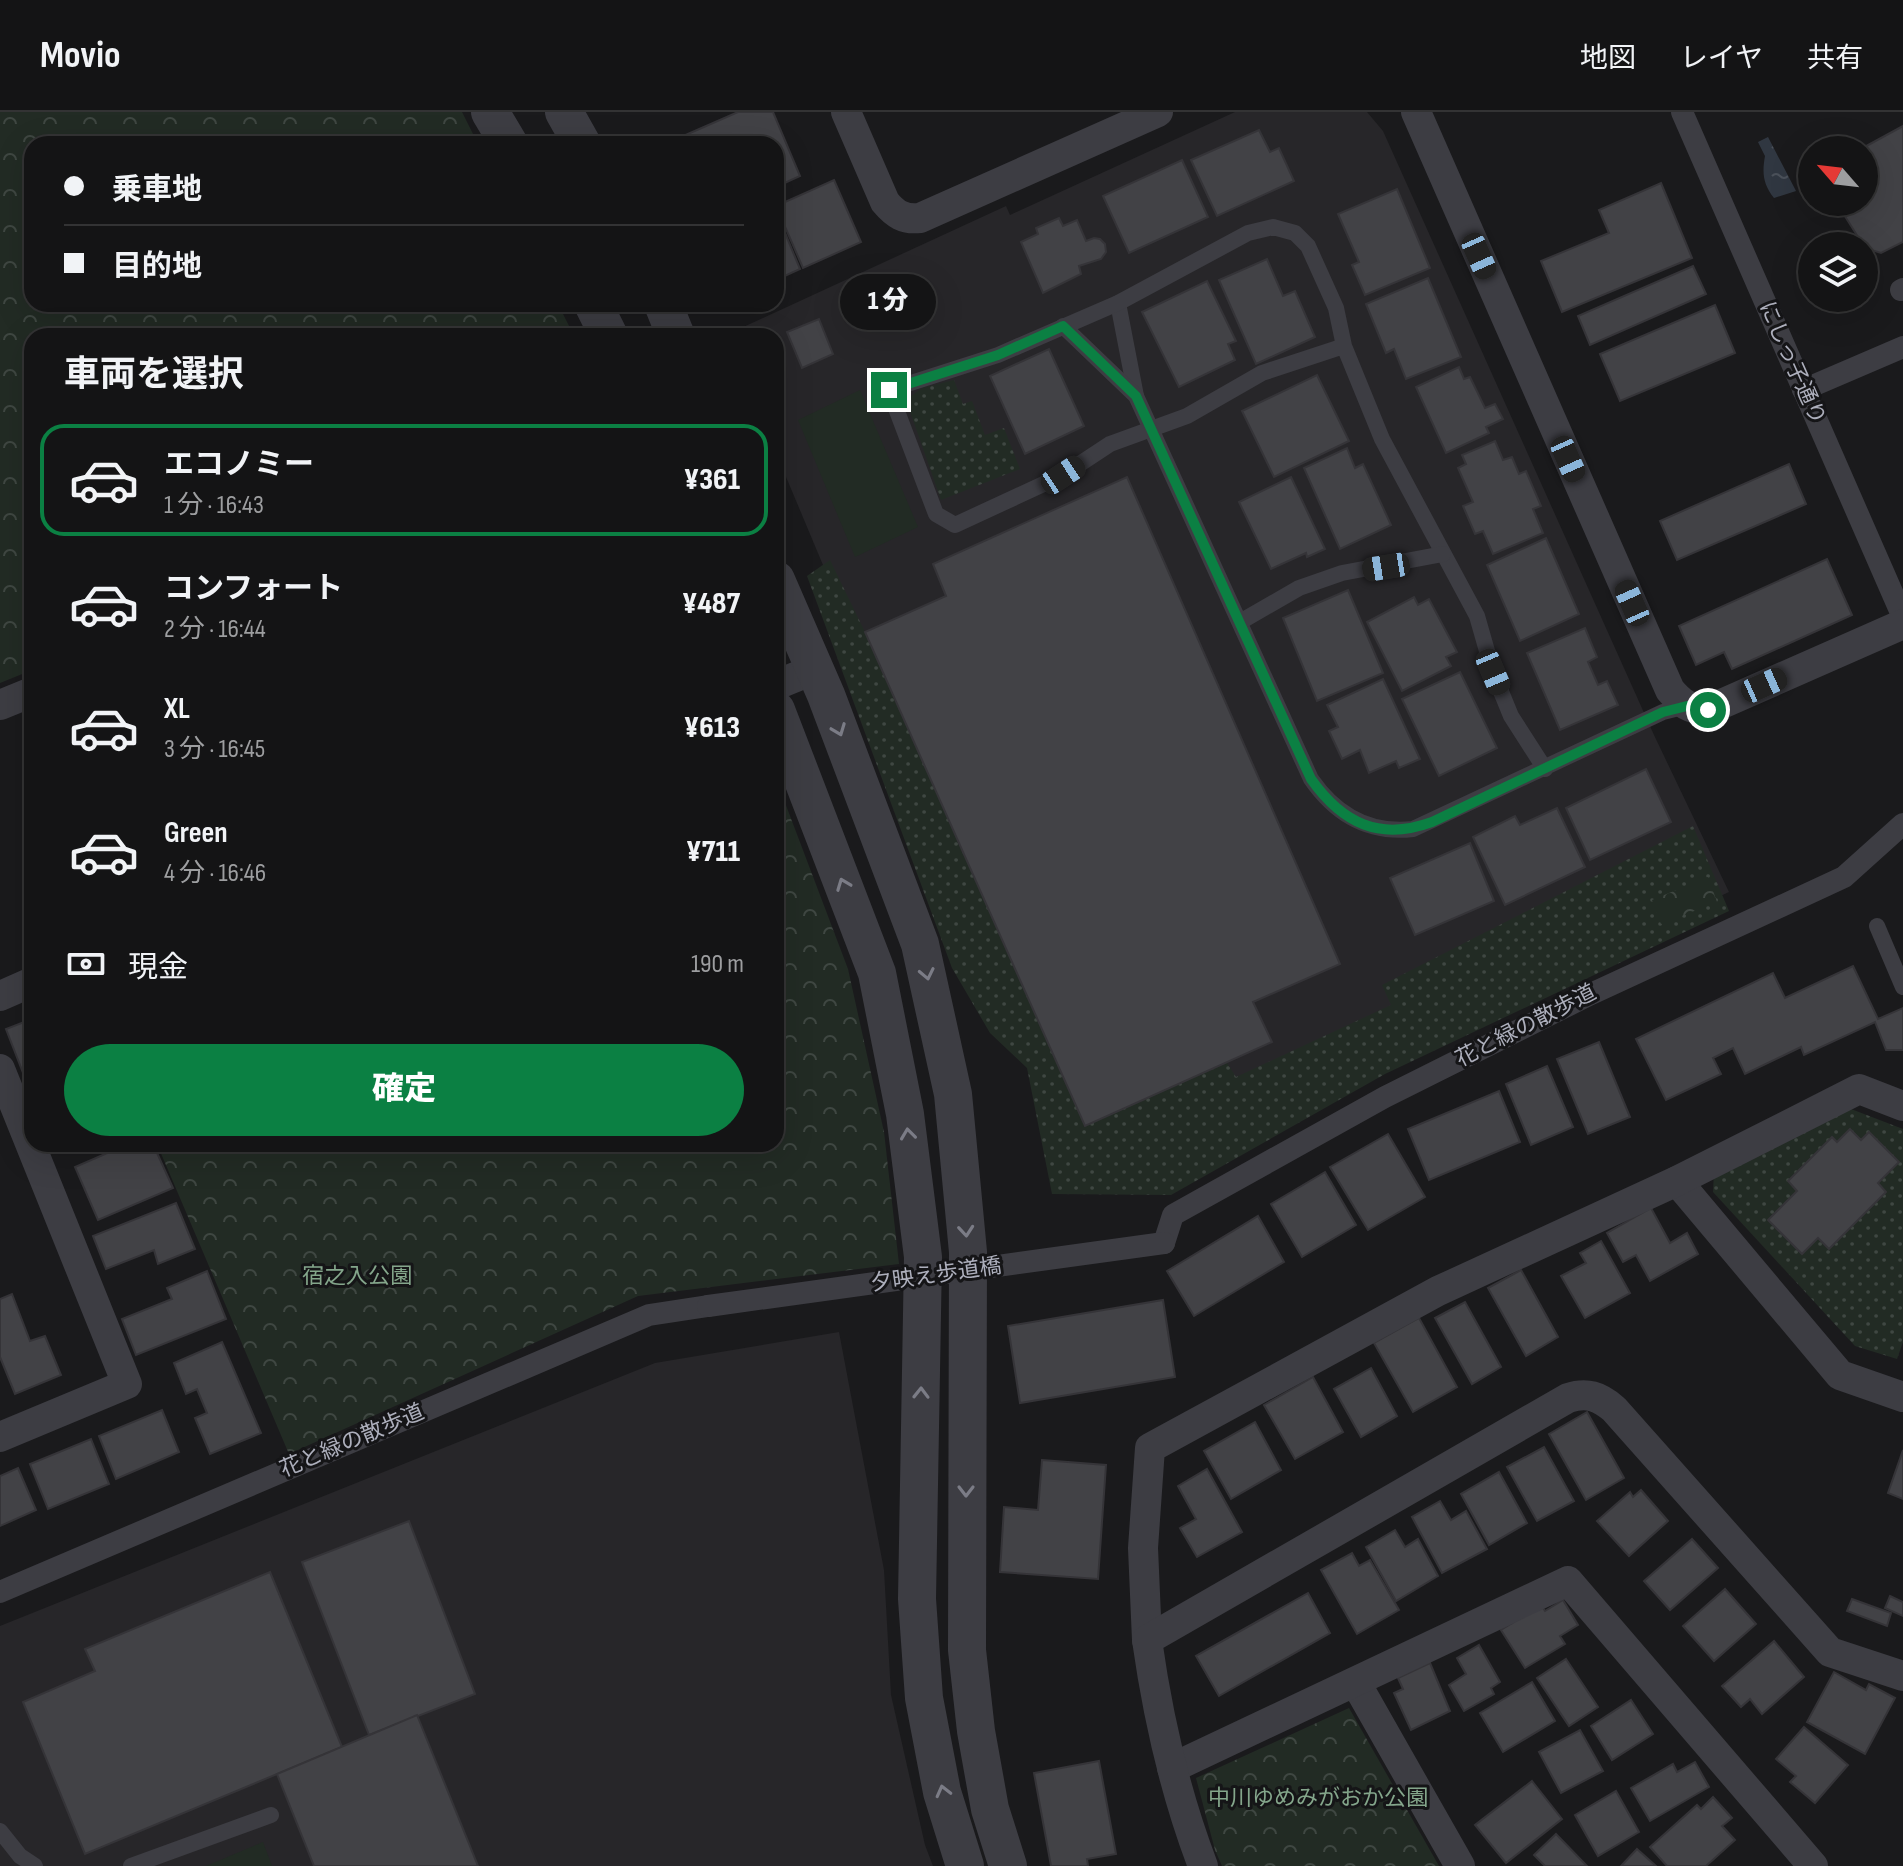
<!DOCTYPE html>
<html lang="ja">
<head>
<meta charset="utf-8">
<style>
  :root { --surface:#141415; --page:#212122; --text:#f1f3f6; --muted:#9d9ea0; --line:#333334; --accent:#0b8043 }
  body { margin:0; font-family:"Sofia Sans Condensed","Noto Sans JP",sans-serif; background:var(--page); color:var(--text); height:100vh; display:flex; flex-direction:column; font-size:30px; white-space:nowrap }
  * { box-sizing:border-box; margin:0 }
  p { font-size:26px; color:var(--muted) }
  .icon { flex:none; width:44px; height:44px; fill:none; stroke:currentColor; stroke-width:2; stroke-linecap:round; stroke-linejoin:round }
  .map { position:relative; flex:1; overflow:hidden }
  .sheet { position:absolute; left:24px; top:216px; width:760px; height:824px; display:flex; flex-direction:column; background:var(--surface); border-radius:24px; box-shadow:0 8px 32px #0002,0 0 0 2px var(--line) }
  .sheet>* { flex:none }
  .banner { position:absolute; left:24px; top:24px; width:760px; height:176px; border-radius:24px; box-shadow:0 8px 32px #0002,0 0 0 2px var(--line); display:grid; align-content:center; height:176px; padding:0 40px; background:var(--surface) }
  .needle { width:52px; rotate:298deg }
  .controls { position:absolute; left:1798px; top:24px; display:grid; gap:16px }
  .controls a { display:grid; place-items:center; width:80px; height:80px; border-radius:50%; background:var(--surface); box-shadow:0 8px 32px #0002,0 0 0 2px var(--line); font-size:40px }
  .end { position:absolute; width:36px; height:36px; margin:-18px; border:10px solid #0b8043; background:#fff; box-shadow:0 0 0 4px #fff }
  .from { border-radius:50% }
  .bubble { position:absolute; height:56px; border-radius:28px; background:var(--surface); box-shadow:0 8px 32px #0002,0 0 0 2px var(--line); font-size:26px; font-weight:800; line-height:56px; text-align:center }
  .car { position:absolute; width:24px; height:48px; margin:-24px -12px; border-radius:10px; box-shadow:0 0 6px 2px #0007; background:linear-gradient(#222 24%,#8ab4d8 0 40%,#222 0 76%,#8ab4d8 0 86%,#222 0) }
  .banner b { display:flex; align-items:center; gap:28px; height:76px; font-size:30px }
  .banner b+b { border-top:2px solid var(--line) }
  .banner i { width:20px; height:20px; background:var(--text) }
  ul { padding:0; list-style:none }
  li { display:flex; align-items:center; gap:24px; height:112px; margin:0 16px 12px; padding:0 24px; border:4px solid transparent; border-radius:24px }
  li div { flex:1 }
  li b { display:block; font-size:30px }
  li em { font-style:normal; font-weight:800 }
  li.current { border-color:var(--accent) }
  li>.icon { width:72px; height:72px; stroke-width:1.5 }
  h2 { padding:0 40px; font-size:36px; line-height:96px }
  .pay { display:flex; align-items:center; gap:20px; height:88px; padding:0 40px; font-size:30px }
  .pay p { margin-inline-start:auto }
  .action { display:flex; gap:16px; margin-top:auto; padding:16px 40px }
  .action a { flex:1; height:92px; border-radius:48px; background:var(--accent); color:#fff; font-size:32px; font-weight:800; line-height:92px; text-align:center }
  header { display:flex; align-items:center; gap:48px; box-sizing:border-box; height:112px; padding:0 40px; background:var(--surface); border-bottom:2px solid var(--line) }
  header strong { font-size:38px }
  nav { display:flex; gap:44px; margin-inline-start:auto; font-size:28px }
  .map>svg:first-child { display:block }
</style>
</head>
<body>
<header>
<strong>Movio</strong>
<nav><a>地図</a><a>レイヤ</a><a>共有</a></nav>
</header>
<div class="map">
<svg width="1903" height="1754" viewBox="0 0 1903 1754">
  <defs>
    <pattern id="grass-dots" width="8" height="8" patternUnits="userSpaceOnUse" patternTransform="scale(2)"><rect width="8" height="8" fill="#222b24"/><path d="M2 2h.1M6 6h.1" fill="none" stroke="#3f4742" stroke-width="1.8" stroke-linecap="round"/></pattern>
    <pattern id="park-crowns" width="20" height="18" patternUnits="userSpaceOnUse" patternTransform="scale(2)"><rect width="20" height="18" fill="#222b24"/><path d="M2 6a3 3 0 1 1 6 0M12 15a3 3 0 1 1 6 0" fill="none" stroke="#3f4742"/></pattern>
    <pattern id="water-ripples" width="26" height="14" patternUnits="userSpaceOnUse" patternTransform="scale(2)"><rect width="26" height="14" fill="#303741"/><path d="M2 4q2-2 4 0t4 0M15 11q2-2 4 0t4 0" fill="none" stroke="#4b515a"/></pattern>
  </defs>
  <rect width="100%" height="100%" fill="#1a1a1c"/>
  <g fill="#272629">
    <path d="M1235,0H1367L1383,19L1654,623L1729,780L1414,928L1159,1066L1052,999L776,341V224L726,223L1006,94L1010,103Z"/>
    <path d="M839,1220L884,1458L891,1583L925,1733L933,1754H0V1514L655,1251Z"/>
  </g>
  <g fill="url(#grass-dots)">
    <path d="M954,268L963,292L972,289L985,323L1004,316L1020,357L941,388L906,288L922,276Z"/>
    <path d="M830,448L865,520L1085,1014L1227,951L1236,965L1391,893L1382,873L1693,714L1729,799L1385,962L1171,1083L1052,1082L1027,956L990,921L952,856L807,464Z"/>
    <path d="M1851,997L1903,1017V1230L1897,1247L1855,1234L1713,1080L1714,1060Z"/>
  </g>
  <g fill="url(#park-crowns)">
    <path d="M0,0H462L478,32H32V192H558L574,224H32V558L0,571Z"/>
    <path d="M776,667L848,857L884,1020L899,1152L638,1184L289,1342L157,1032H776Z"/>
    <path d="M1708,765L1717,790L1661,812L1652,788Z"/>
    <path d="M1349,1596L1439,1754H1222L1215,1738L1196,1666Z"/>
  </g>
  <g fill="#222b24">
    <path d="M860,278L918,415L855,445L798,308Z"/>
    <path d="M263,1730L272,1754H206Z"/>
  </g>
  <path fill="url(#water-ripples)" d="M1768,25L1796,79L1774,86C1763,72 1762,61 1765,44L1758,30Z"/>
  <g fill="#424246" stroke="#353438" stroke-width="2">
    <path d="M738,0H773L800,64L776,75V32H665Z"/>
    <path d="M1903,14V130L1881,141L1865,136L1836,90H1864V38H1859Z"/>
    <path d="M1259,18L1270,40L1279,36L1294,69L1217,104L1191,48Z"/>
    <path d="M1182,48L1208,105L1129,141L1103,84Z"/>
    <path d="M834,68L861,130L803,156L776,94Z"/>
    <path d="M1661,71L1692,146L1562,200L1541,149L1609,121L1599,98Z"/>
    <path d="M1397,77L1430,156L1365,183L1352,153L1359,150L1338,102Z"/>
    <path d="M776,99L800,157L776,168Z"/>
    <path d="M1059,106L1063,114L1077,108L1086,129L1094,126L1100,127L1105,132L1106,140L1101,147L1079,154L1081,162L1043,181L1021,130L1038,122L1036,116Z"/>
    <path d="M1267,147L1283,184L1295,179L1315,225L1256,252L1219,168Z"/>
    <path d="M1693,154L1706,182L1590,233L1578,204Z"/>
    <path d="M1428,166L1461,245L1406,267L1394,237L1386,241L1366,192Z"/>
    <path d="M1207,169L1236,229L1228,232L1235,248L1179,275L1142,200Z"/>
    <path d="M1715,193L1735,241L1620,289L1600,242Z"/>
    <path d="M819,207L833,242L802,256L787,220Z"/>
    <path d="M1049,237L1084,314L1025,342L990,264Z"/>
    <path d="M1459,255L1464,267L1470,265L1485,296L1495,292L1503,307L1486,315L1489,321L1446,341L1416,275Z"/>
    <path d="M1317,263L1349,329L1274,365L1242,299Z"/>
    <path d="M1495,329L1503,348L1512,345L1519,362L1526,359L1541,394L1533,397L1543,421L1493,442L1483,419L1475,422L1463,394L1473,390L1458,356L1466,352L1462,343Z"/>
    <path d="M1347,336L1355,356L1363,352L1391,413L1340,437L1304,356Z"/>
    <path d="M1789,352L1806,392L1677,448L1660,409Z"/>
    <path d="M1127,365L1340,852L1253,890L1272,930L1085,1014L865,520L946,484L933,452Z"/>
    <path d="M1291,365L1325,437L1307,445L1306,441L1271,457L1239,390Z"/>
    <path d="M1546,426L1579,502L1520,529L1487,453Z"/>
    <path d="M1827,447L1852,503L1732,557L1724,540L1696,553L1679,514Z"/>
    <path d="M1348,478L1383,561L1317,589L1283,506Z"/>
    <path d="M1414,485L1418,493L1429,487L1457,540L1446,545L1451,554L1402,579L1367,510Z"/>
    <path d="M1585,516L1597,545L1588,550L1598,573L1607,569L1618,593L1560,618L1527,541Z"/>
    <path d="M1460,560L1497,636L1439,664L1402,587Z"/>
    <path d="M1383,567L1420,647L1399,656L1396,649L1369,661L1360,638L1342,647L1329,619L1338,615L1327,593Z"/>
    <path d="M1646,657L1671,710L1590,748L1566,696Z"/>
    <path d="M1557,696L1585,755L1505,793L1473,725L1515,704L1520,713Z"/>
    <path d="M1470,731L1494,789L1415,823L1390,766Z"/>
    <path d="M1853,854L1878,907L1903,896V938H1886L1875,910L1804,943L1801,935L1745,962L1733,936L1713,946L1721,962L1666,988L1636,927L1773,861L1785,886Z"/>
    <path d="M32,907V984L6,917Z"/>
    <path d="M1599,930L1630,1005L1588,1022L1557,947Z"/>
    <path d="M1547,954L1573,1015L1531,1033L1506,972Z"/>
    <path d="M1499,979L1520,1030L1429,1068L1408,1017Z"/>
    <path d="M1850,1017L1861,1028L1869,1020L1899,1050L1878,1071L1886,1080L1829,1137L1818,1126L1802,1142L1768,1108L1797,1079L1788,1069L1832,1025L1837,1030Z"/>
    <path d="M1388,1022L1425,1085L1368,1118L1330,1055Z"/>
    <path d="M128,1032H153L173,1076L98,1108L75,1055Z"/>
    <path d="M1325,1060L1356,1113L1302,1145L1271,1092Z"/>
    <path d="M176,1091L195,1137L158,1152L154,1138L106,1157L93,1124Z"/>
    <path d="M1651,1096L1670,1131L1687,1121L1698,1142L1650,1169L1636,1143L1623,1150L1607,1121Z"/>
    <path d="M1258,1104L1284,1150L1194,1204L1167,1159Z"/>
    <path d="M1601,1129L1630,1181L1585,1206L1561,1164L1586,1151L1580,1141Z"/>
    <path d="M1521,1158L1558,1225L1526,1244L1488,1176Z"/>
    <path d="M207,1159L226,1207L136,1243L122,1207L172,1187L167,1176Z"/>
    <path d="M12,1182L30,1229L45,1224L61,1263L15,1282L0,1245V1187Z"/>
    <path d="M1163,1188L1175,1265L1020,1291L1008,1214Z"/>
    <path d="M1465,1190L1501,1255L1472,1272L1435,1206Z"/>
    <path d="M1419,1206L1457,1275L1413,1300L1374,1231Z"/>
    <path d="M222,1230L261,1321L210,1342L195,1306L207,1301L197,1277L186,1282L174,1251Z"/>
    <path d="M1371,1256L1397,1304L1361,1325L1334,1277Z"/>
    <path d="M1313,1265L1343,1320L1295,1347L1264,1293Z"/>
    <path d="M162,1298L179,1340L116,1367L99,1324Z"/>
    <path d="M1587,1300L1624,1366L1586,1388L1549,1322Z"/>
    <path d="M1255,1310L1281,1358L1231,1387L1204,1339Z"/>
    <path d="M91,1327L109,1372L48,1397L30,1352Z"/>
    <path d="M1544,1335L1574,1389L1537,1409L1507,1355Z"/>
    <path d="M1903,1338V1387L1888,1381Z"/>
    <path d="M1042,1348L1106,1353L1098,1467L1000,1460L1004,1395L1038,1398Z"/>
    <path d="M18,1356L36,1398L0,1414V1364Z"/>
    <path d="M1207,1357L1242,1420L1197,1445L1180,1416L1196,1407L1178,1374Z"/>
    <path d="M1499,1360L1527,1411L1489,1433L1461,1382Z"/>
    <path d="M1641,1378L1668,1409L1629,1444L1597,1409L1630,1380L1633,1385Z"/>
    <path d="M1440,1389L1451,1408L1466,1399L1487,1437L1442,1461L1412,1405Z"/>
    <path d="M409,1409L475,1582L369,1623L302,1450Z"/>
    <path d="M1395,1418L1405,1435L1418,1427L1438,1464L1396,1489L1366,1435Z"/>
    <path d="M1692,1427L1718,1456L1670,1498L1644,1469Z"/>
    <path d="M1352,1441L1359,1454L1370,1448L1399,1498L1357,1522L1321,1458Z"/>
    <path d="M270,1460L342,1635L85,1742L23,1590L95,1559L85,1537Z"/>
    <path d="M1725,1477L1756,1512L1714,1549L1683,1514Z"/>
    <path d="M1308,1481L1330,1521L1219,1584L1196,1544Z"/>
    <path d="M1890,1484L1903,1490V1504L1885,1496Z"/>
    <path d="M1852,1487L1891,1501L1887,1514L1847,1499Z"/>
    <path d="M1563,1488L1578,1513L1560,1524L1565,1532L1525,1556L1501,1518L1541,1493L1545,1499Z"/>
    <path d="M1774,1529L1804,1565L1762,1602L1750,1587L1741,1595L1722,1574Z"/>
    <path d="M1479,1533L1500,1570L1491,1576L1494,1582L1464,1599L1449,1573L1466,1562L1457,1546Z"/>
    <path d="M1566,1547L1598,1595L1569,1614L1537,1566Z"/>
    <path d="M1430,1551L1450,1599L1411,1618L1394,1581L1403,1577L1398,1566Z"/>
    <path d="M1834,1560L1866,1578L1869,1572L1895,1586L1865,1642L1807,1610Z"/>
    <path d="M1532,1570L1555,1609L1503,1640L1480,1601Z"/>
    <path d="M1631,1588L1653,1622L1612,1648L1591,1614Z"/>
    <path d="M417,1603L478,1754H314L277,1662Z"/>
    <path d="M1804,1615L1848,1653L1815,1691L1790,1670L1796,1664L1776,1647Z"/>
    <path d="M1580,1618L1603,1659L1561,1681L1539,1640Z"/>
    <path d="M1099,1649L1116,1742L1087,1747L1088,1754H1051L1034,1661Z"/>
    <path d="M1695,1650L1709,1675L1650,1709L1631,1676L1673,1652L1677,1660Z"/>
    <path d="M1532,1669L1562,1707L1506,1751L1475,1713Z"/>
    <path d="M1616,1679L1639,1720L1598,1744L1575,1703Z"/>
    <path d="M1713,1685L1732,1706L1722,1714L1735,1728L1706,1754H1667L1650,1735L1697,1693L1701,1697Z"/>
    <path d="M1556,1722L1587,1754H1545L1534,1743Z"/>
    <path d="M1637,1737L1656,1754H1621Z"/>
  </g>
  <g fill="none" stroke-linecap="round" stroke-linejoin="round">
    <g stroke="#3d3d43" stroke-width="16">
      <path d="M1118,191L1136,284"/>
      <path d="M1063,214L1136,284L1311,667C1336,703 1369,722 1413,717L1663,600L1687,594"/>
      <path d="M1344,234L1262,261L1187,304L1110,332L1063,363L955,413L936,402L889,278L998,243L1118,191L1248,121L1273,115L1295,121L1308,134L1336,196L1344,234L1382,327L1477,504L1493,560L1511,604L1545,657"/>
      <path d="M1240,510L1299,476L1342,461L1443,442"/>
      <path d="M1877,814L1903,875"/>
      <path d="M0,1719L20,1744L35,1754"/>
      <path d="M131,1754L271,1703"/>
    </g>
    <g stroke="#3d3d43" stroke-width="22">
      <path d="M1682,0L1902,503"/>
      <path d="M1901,178L1903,177"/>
      <path d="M1803,278L1903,235"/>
      <path d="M1164,1131L1173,1103L1385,985L1591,882L1844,765L1903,712"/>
      <path d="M0,1480L649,1203L708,1194"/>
    </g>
    <g stroke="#3d3d43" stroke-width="30">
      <path d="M846,0L885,90C895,102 904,108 920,106L1158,0"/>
      <path d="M1416,0L1670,578C1681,591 1690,598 1708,598L1903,512"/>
      <path d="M776,573L815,557"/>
      <path d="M0,593L32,580"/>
      <path d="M0,884L32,870"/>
      <path d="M0,957L127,1272L0,1325"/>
      <path d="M1677,1069L1840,1263L1903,1285"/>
      <path d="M1147,1528L1143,1436L1150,1336L1438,1179L1677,1069L1859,977L1903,994"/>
      <path d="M1356,1571L1460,1754"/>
      <path d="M1172,1656L1568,1469L1813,1754"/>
      <path d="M1203,1754C1175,1681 1158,1606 1147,1528L1568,1286C1587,1280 1599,1284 1614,1297L1830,1540L1903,1564"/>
    </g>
    <g stroke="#3d3d43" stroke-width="38">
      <path d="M490,0L509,32"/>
      <path d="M564,0L582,32"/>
      <path d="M593,192L609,224"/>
      <path d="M663,192L676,224"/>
      <path d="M776,468L826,583L920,832L953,982L968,1140L967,1538L976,1619L990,1697L1008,1754"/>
      <path d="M776,598L877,861L905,1002L923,1145L917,1487L924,1586L942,1680L965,1754"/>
    </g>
    <path stroke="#3d3d43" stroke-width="22" d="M708,1194L1164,1131"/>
  </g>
  <defs><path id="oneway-chevron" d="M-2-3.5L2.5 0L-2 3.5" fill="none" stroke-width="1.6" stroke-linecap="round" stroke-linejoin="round" transform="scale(2)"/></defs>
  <g stroke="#7b7c86">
    <use href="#oneway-chevron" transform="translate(839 618) rotate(69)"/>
    <use href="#oneway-chevron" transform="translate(843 772) rotate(-111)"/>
    <use href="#oneway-chevron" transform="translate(927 862) rotate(78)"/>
    <use href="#oneway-chevron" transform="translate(908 1022) rotate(-97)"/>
    <use href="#oneway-chevron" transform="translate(966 1119) rotate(85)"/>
    <use href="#oneway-chevron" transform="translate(921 1281) rotate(-89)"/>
    <use href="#oneway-chevron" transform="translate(966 1379) rotate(90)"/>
    <use href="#oneway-chevron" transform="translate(943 1679) rotate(-104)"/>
  </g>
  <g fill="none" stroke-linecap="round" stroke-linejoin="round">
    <path stroke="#0b8043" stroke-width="10" d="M889,278L998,243L1063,214L1136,284L1311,667C1343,712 1380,729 1432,710L1663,600L1687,594L1708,598"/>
  </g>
  <g text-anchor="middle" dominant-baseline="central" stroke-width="6" stroke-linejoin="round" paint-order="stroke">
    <g font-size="22" fill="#adafbc" stroke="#151517">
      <text transform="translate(1792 251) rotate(66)">にしっ子通り</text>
      <text transform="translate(1526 914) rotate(-27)">花と緑の散歩道</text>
      <text transform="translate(936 1163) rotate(-8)">夕映え歩道橋</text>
      <text transform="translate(352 1329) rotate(-23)">花と緑の散歩道</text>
    </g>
    <g font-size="22" fill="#84a68b" stroke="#151517">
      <text x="357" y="1164">宿之入公園</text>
      <text x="1318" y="1686">中川ゆめみがおか公園</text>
    </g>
  </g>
</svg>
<div class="controls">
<a><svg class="needle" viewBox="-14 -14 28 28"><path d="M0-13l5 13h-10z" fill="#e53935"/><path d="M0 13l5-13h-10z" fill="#9d9ea0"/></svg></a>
<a><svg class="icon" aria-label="layers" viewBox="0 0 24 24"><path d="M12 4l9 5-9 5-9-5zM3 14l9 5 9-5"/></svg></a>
</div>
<i class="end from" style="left:1708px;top:598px"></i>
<i class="end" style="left:889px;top:278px"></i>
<div class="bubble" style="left:840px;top:162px;width:96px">1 分</div>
<i class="car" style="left:1479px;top:144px;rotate:156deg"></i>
<i class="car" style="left:1568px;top:347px;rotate:156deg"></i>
<i class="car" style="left:1063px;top:363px;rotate:57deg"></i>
<i class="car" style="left:1386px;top:455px;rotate:261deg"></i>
<i class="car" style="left:1632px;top:491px;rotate:336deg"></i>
<i class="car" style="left:1493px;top:560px;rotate:157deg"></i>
<i class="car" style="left:1764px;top:573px;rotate:66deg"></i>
<div class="banner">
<b><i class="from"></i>乗車地</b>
<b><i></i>目的地</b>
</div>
<section class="sheet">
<h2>車両を選択</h2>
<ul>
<li class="current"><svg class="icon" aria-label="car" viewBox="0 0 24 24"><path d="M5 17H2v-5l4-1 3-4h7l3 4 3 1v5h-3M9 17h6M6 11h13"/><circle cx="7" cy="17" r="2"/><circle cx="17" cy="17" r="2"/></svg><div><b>エコノミー</b><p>1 分 · 16:43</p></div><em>¥361</em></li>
<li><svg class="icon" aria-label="car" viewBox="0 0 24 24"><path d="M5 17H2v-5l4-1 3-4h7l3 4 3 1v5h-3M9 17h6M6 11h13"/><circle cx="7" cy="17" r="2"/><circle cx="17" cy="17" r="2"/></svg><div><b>コンフォート</b><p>2 分 · 16:44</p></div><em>¥487</em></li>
<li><svg class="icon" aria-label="car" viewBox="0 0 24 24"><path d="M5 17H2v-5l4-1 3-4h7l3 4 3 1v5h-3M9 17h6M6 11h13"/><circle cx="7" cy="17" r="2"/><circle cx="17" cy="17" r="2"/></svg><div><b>XL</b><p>3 分 · 16:45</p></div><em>¥613</em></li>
<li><svg class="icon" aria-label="car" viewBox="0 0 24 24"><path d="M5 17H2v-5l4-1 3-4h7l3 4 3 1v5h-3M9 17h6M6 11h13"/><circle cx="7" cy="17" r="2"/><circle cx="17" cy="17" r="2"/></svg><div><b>Green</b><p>4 分 · 16:46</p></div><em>¥711</em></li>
</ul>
<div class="pay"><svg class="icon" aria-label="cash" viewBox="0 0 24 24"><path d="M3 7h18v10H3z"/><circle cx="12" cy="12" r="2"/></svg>現金<p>190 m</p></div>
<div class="action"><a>確定</a></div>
</section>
</div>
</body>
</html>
